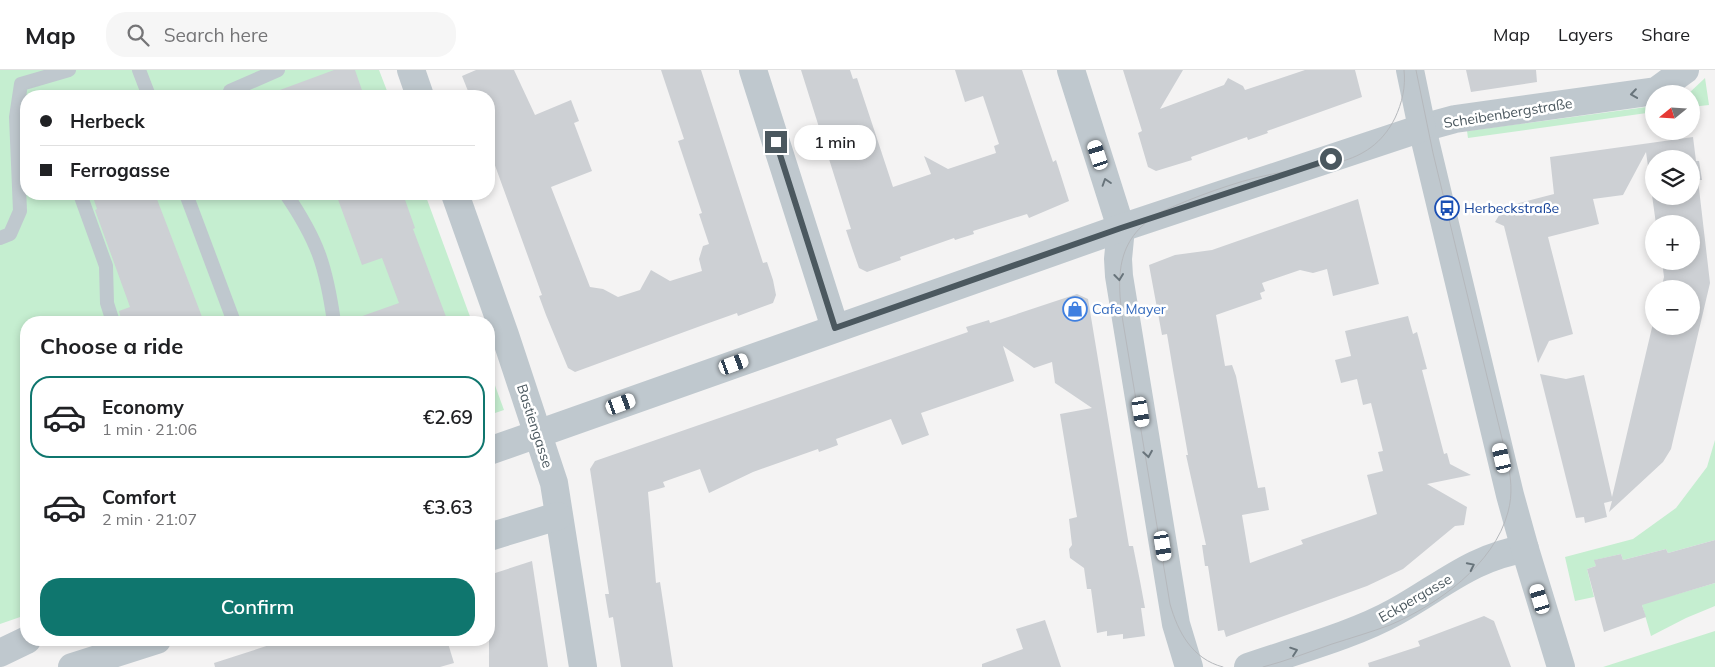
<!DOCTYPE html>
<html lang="en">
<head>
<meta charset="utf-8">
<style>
  :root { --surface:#fff; --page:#f6f6f6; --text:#202124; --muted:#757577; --line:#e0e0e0; --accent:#0f766e }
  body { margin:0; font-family:Mulish,sans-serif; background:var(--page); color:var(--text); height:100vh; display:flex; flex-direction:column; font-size:19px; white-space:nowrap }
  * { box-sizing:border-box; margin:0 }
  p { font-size:16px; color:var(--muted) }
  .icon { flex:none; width:28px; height:28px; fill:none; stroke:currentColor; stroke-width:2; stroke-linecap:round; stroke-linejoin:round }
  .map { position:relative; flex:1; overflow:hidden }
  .drawer { position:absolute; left:20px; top:246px; width:475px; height:330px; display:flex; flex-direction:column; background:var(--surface); border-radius:20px; box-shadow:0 2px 8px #0003 }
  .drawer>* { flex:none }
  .banner { position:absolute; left:20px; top:20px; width:475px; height:110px; border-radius:20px; box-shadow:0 2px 8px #0003; display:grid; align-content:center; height:110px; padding:0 20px; background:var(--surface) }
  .needle { width:32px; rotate:252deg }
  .buttons { position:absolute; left:1645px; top:15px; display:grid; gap:10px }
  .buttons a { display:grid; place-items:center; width:55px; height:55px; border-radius:50%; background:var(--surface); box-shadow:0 2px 8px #0003; font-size:25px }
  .end { position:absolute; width:22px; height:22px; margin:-11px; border:6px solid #4b585f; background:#fff; box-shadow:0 0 0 2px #fff }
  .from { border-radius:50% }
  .bubble { position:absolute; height:35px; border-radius:18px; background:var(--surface); box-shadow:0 2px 8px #0003; font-size:16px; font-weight:600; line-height:35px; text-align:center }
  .car { position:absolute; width:15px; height:30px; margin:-15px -8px; border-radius:6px; box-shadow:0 0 4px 1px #0007; background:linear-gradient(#fff 24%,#345 0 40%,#fff 0 76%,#345 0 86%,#fff 0) }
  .banner b { display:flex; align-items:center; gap:18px; height:48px; font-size:19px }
  .banner b+b { border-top:1px solid var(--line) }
  .banner i { width:12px; height:12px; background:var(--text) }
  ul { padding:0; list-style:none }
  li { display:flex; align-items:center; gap:15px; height:82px; margin:0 10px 8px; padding:0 10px; border:2px solid transparent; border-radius:20px }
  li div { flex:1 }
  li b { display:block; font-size:19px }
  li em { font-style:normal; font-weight:600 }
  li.active { border-color:var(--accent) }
  li>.icon { width:45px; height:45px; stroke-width:1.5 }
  h2 { padding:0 20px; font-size:22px; line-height:60px }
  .cta { display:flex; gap:10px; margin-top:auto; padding:10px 20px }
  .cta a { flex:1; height:58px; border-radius:20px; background:var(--accent); color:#fff; font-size:20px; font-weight:600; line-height:58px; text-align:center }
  header { display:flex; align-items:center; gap:30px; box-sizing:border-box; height:70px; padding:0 25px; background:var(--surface); border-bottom:1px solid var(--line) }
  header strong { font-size:24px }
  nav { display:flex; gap:28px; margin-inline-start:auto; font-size:18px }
  .search { width:350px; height:45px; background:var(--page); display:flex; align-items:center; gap:12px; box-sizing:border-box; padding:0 18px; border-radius:20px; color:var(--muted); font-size:19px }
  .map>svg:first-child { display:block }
</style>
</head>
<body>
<header>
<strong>Map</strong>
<div class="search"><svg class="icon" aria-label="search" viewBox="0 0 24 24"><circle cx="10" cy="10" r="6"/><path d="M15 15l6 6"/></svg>Search here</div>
<nav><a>Map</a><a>Layers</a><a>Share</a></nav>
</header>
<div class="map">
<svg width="1715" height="597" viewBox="0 0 1715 597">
  <rect width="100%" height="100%" fill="#f4f3f3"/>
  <g fill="#c5eed0">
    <path d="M0,0H379L389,26H26V124H425L472,252H26V545L0,554Z"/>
    <path d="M1705,8L1709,35L1691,37V24H1688Z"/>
    <path d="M1654,36V42L1468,68L1467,61Z"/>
    <path d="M489,299L504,340L489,345Z"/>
    <path d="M1715,370V470L1668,483L1666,479L1623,490L1621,484L1595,490L1596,496L1587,499L1594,527L1575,531L1565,487L1633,469L1676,438L1707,397Z"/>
    <path d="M1715,513V536L1686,548L1651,566L1640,528L1674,525Z"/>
    <path d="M1715,561V597H1603Z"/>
  </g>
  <g fill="#cdd0d4" fill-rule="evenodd">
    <path d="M334,0H355L364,26H270L269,24Z"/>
    <path d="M476,0H514L535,45L571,30L579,51L574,53L592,101L551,117L590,217L603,219L618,227L640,220L651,200L670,211L702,201L699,189L703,176L709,174L699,144L702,143L678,71L684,69L661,0H701L763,193L767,192L773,210L776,225L773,233L738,246L737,243L706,254L575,302L568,298L546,245L539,226L542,225L489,79V26H470L462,6Z"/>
    <path d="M801,0H850L853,9L857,8L893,117L931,104L924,86L948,99L996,83L994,76L999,74L983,26L965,32L955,0H1022L1053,92L1056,90L1069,131L1029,148L1027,144L973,161L974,164L955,170L954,168L900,187L901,190L867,202L859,198L853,181L846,160L851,159Z"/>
    <path d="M1123,0H1183L1160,39L1224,15L1228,8L1243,16L1245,20L1305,0H1355L1362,27L1267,61L1268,63L1248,70L1247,67L1191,87L1192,90L1156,101L1148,97L1138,63L1142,61Z"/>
    <path d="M1466,0H1536L1537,12L1471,22Z"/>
    <path d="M1693,67L1696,91H1699L1702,110H1698L1710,213L1671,379L1663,392L1609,442L1612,431L1604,433L1607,447L1585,453L1584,447L1576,448L1540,304L1566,309L1584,305L1612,427L1654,249V256H1691V219H1661L1664,207L1662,191H1691V154H1656L1646,82L1623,125L1593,129L1599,154L1548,167L1573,264L1549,271L1538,293L1504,156L1495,152L1504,137L1554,124L1550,87ZM1654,89H1691V126H1654Z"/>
    <path d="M92,124H155L204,252H122L119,241L130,237L95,140L97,139Z"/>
    <path d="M336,124H403L415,158L413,159L448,252H351V250L399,233L382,188L362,195Z"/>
    <path d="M1358,129L1379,214L1333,226L1327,199L1313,203L1300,200L1262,213L1265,221L1260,223L1262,229L1216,245L1225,296L1232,295L1236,306L1258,418L1265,417L1269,440L1242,445L1250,493L1303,474L1301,470L1377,444L1367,405L1383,401L1378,382L1383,381L1371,333L1363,335L1357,309L1341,313L1335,290L1351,286L1345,261L1408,246L1413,264L1417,262L1427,299L1422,300L1444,384L1447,383L1450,394L1471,405L1427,414L1467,437L1464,455L1455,456L1403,499L1367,516L1226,567L1224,560L1218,561L1208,496H1205L1202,475H1206L1186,385H1188L1173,300L1167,264L1162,265L1149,195L1175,185L1212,180Z"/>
    <path d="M1077,224L1088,229L1129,476H1133L1140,511L1145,538H1141L1145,566L1123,569V564L1107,566V561L1097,563L1091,519H1087L1084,498L1070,488L1069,479L1072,475L1069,449L1077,447L1060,344L1092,338L1055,313L1052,292L1034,298L1003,276L1014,311L921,343L929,365L902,375L891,349L836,369L838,375L819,382L818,379L753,402L709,423L700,399L663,412L665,417L648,422L656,513L660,512L673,597H621L613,547L609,548L605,524H609L590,399L595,391L968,262L966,257L989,250L990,253Z"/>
    <path d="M1715,470V513L1642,535L1646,547L1604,562L1587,499L1596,496L1594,490L1621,484L1623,490L1666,479L1668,483Z"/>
    <path d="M532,491L548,597H489V505Z"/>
    <path d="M1484,546L1494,551L1511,597H1369L1368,593L1420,576L1418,571Z"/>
    <path d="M1045,550L1061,597H982V594L1023,579L1016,559Z"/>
    <path d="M285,570H447L454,593L440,597H215L214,593Z"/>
  </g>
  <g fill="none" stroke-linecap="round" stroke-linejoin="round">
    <g stroke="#bfc8ce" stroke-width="14">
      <path d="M139,0L149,26"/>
      <path d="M229,26L230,21L278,0"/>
      <path d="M80,124L106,196L107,233L113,252"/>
      <path d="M186,124L234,252"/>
      <path d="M286,124C318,171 326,196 334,252"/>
      <path d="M0,168L10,164L20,141L16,47L21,14L69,0"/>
    </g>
    <g stroke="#bfc8ce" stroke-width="28">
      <path d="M411,0L420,26"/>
      <path d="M753,0L835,258"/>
      <path d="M1071,0L1121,158L1118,189L1119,206L1176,554L1189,597"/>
      <path d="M455,124L505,265L554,413L583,597"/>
      <path d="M489,467L558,446"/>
      <path d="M72,597L157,570"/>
      <path d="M1248,597C1294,581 1354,565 1395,542C1439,518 1474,486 1525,479"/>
      <path d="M1561,597L1525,479L1510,425L1422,58L1455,49L1656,21L1685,0"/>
    </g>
    <g stroke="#bfc8ce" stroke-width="28">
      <path d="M489,381L1121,158L1422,58L1410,0"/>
      <path d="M0,583L27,570"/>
    </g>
    <g stroke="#b5b8bc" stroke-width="1">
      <path d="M1223,597C1192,589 1178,562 1170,534L1123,252C1116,204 1116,167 1163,141C1192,128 1237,111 1268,105C1317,94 1369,100 1395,48C1402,33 1406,17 1404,0"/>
      <path d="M1263,597C1286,591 1309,582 1332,574C1351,568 1371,562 1390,555C1437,535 1494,495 1508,442C1513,424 1511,407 1507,389L1433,83L1416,0"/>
    </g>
  </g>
  <defs><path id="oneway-chevron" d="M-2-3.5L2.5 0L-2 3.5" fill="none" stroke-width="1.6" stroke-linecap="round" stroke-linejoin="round" transform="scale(1.25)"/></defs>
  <g stroke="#68747b">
    <use href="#oneway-chevron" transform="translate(1634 24) rotate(172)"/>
    <use href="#oneway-chevron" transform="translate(1106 112) rotate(-108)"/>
    <use href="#oneway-chevron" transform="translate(1119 207) rotate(83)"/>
    <use href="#oneway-chevron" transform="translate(1148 384) rotate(81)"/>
    <use href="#oneway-chevron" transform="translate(1471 496) rotate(-26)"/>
    <use href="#oneway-chevron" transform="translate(1294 581) rotate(-19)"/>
  </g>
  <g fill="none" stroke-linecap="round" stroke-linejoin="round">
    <path stroke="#4b585f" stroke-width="6" d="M776,72L835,258L1121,158L1331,89"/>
  </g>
  <defs>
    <g id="bus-ring" transform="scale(1.25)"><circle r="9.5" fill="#fff" stroke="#1a4fb4" stroke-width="1.5"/><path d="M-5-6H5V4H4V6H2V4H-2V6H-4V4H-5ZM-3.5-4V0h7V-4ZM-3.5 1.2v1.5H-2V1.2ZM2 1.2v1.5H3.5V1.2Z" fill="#1a4fb4"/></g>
    <g id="shop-ring" transform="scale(1.25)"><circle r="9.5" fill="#fff" stroke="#3f7fe0" stroke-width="1.5"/><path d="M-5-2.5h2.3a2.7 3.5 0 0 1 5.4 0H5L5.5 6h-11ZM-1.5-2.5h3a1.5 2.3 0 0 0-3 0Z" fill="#3f7fe0"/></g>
  </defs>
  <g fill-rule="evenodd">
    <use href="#bus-ring" x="1447" y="138"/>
    <use href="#shop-ring" x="1075" y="239"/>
  </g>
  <g text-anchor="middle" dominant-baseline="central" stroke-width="5" stroke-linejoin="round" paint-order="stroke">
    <g font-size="14" fill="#4b585f" stroke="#fff">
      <text transform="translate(1508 43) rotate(-9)">Scheibenbergstraße</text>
      <text transform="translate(535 356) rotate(72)">Bastiengasse</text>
      <text transform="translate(1415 528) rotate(-30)">Eckpergasse</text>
    </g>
    <g font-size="14" fill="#164399" stroke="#fff" text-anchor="start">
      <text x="1464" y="138">Herbeckstraße</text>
    </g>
    <g font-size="14" fill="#366cbe" stroke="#fff" text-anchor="start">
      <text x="1092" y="239">Cafe Mayer</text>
    </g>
  </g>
</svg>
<div class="buttons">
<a><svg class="needle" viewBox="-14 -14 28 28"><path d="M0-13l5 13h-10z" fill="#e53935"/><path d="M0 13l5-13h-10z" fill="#757577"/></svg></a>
<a><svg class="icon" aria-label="layers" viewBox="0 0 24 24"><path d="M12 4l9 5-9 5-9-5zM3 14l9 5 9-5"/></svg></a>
<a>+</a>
<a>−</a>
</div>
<i class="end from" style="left:1331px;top:89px"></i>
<i class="end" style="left:776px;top:72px"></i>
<div class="bubble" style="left:794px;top:55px;width:82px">1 min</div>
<i class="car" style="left:1098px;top:85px;rotate:342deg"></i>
<i class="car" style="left:734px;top:294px;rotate:70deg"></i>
<i class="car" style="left:621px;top:334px;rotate:70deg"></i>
<i class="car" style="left:1141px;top:342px;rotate:171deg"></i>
<i class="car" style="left:1502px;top:388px;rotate:347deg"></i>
<i class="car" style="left:1163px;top:476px;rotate:171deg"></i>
<i class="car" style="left:1540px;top:529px;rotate:343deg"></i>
<div class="banner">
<b><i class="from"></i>Herbeck</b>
<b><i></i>Ferrogasse</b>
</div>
<section class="drawer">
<h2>Choose a ride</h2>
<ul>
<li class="active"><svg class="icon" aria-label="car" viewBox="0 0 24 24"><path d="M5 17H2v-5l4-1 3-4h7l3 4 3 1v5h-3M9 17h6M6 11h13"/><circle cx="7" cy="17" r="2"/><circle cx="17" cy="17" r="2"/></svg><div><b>Economy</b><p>1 min · 21:06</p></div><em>€2.69</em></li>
<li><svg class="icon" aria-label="car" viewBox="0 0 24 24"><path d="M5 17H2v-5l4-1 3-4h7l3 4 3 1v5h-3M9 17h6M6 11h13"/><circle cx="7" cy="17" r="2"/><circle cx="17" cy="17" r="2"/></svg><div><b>Comfort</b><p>2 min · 21:07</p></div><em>€3.63</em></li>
</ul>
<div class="cta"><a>Confirm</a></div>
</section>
</div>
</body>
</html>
